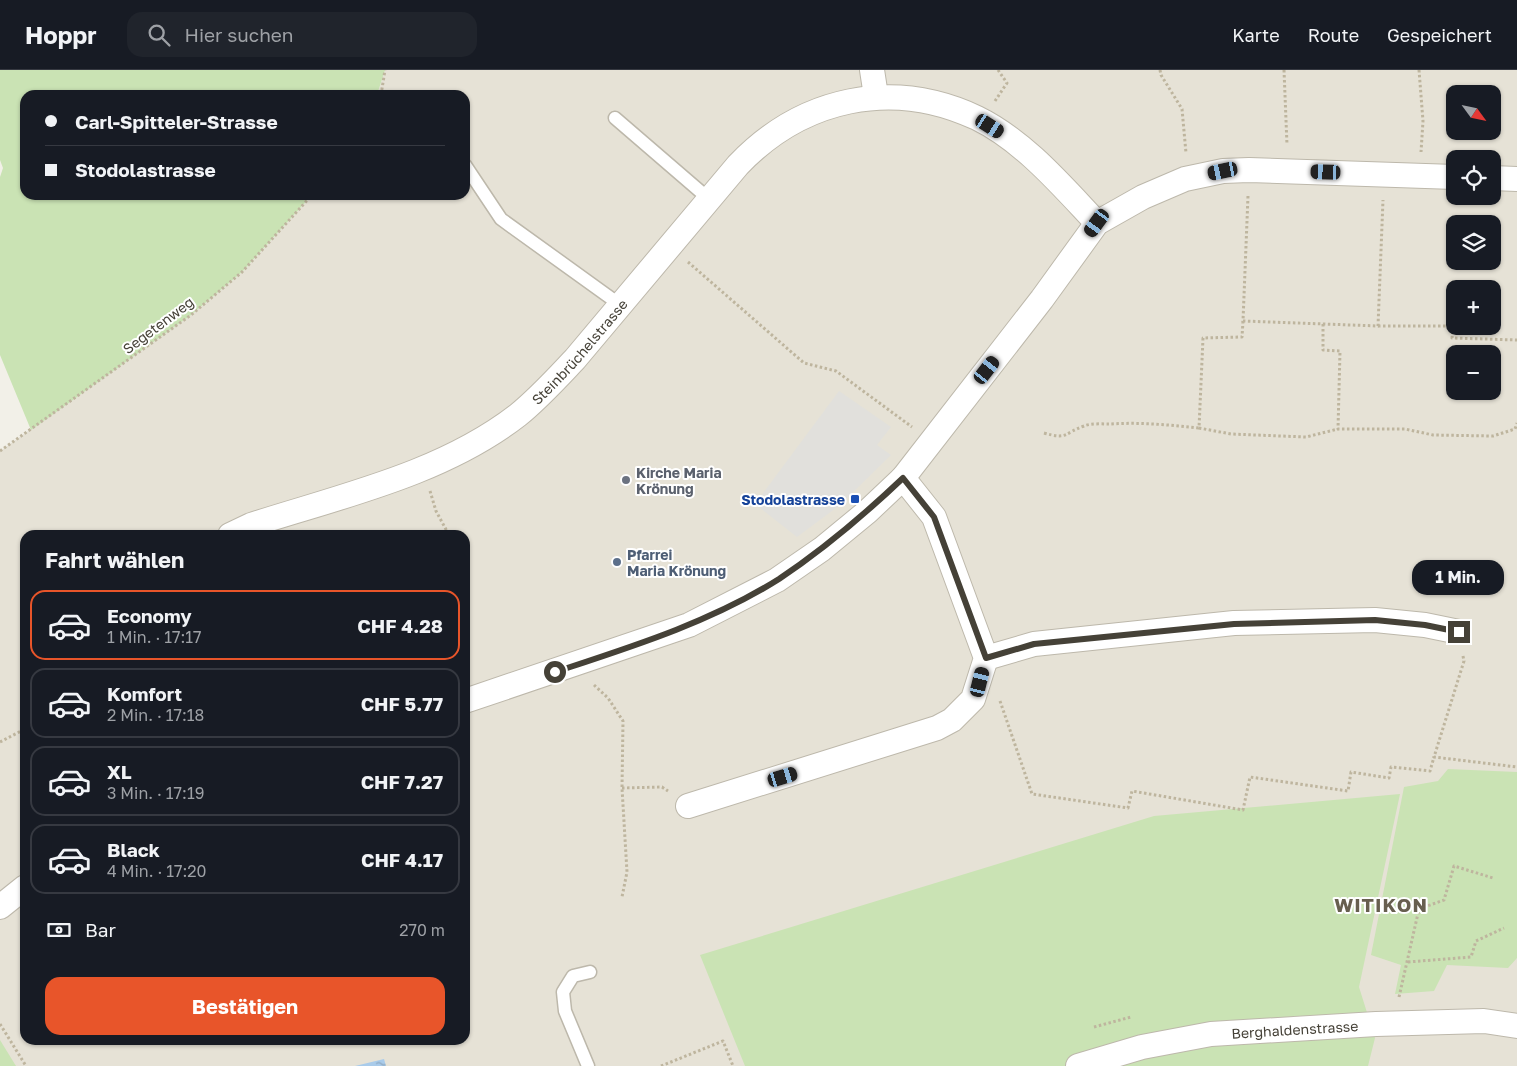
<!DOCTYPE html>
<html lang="de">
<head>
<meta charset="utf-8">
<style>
  :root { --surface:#171b24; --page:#20242c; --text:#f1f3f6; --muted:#9ea1a6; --line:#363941; --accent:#e8552a }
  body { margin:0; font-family:"Golos Text",sans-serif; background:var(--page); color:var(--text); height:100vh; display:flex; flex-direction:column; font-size:19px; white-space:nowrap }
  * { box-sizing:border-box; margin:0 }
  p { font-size:16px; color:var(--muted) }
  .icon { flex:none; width:28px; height:28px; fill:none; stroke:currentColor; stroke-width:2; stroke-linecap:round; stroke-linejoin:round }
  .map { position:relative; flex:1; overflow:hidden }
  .side { position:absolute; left:20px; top:460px; width:450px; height:515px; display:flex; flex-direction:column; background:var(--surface); border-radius:15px; box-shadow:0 1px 4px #0004 }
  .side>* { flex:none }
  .top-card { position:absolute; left:20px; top:20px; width:450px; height:110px; border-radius:15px; box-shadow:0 1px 4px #0004; display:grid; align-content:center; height:110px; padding:0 25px; background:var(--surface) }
  .needle { width:32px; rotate:123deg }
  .controls { position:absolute; left:1446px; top:15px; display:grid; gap:10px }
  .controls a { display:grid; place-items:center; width:55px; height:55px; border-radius:10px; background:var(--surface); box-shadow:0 1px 4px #0004; font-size:25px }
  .end { position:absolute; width:22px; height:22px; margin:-11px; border:6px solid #454137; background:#fff; box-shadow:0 0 0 2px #fff }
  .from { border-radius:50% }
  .bubble { position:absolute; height:35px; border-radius:15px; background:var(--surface); box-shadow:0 1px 4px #0004; font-size:16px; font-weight:700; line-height:35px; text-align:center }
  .car { position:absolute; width:15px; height:30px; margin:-15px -8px; border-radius:6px; box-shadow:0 0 4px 1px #0007; background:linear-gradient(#222 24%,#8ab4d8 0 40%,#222 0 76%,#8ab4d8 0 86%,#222 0) }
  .top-card b { display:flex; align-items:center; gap:18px; height:48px; font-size:19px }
  .top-card b+b { border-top:1px solid var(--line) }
  .top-card i { width:12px; height:12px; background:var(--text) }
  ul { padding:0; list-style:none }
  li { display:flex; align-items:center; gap:15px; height:70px; margin:0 10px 8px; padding:0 15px; border:2px solid var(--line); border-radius:15px }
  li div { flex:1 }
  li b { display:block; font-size:19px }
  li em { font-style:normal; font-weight:700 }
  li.active { border-color:var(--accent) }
  li>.icon { width:45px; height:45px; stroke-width:1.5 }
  h2 { padding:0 25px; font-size:22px; line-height:60px }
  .pay { display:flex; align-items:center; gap:12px; height:55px; padding:0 25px; font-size:19px }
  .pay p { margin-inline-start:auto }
  .cta { display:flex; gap:10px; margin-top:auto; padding:10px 25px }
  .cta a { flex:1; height:58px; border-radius:15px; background:var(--accent); color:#fff; font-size:20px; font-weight:700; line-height:58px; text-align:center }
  header { display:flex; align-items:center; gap:30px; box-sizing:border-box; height:70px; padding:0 25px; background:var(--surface); border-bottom:1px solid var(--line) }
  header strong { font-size:24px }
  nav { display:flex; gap:28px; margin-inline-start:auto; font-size:18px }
  .search { width:350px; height:45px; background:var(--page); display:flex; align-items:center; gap:12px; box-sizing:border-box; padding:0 18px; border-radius:15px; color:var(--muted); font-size:19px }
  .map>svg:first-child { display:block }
</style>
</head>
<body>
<header>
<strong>Hoppr</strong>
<div class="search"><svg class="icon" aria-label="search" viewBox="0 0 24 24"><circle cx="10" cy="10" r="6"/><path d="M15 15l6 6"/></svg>Hier suchen</div>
<nav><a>Karte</a><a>Route</a><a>Gespeichert</a></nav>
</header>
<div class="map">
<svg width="1517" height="996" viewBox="0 0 1517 996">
  <defs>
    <pattern id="water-ripples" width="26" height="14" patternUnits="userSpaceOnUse" patternTransform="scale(1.25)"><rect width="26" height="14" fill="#a9cbea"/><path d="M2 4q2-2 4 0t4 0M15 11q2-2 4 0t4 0" fill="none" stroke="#8ba6be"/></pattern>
  </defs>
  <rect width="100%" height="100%" fill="#f2f0e8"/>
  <path fill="#e6e2d6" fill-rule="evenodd" d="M385,0H1517V996H0V381L191,245L242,202L312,125H465V25H377ZM1455,24H1492V61H1455ZM1455,89H1492V126H1455ZM1455,154H1492V191H1455ZM1455,219H1492V256H1455ZM1455,284H1492V321H1455ZM25,465H465V970H25Z"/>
  <g fill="#cae3b4">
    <path d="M0,0H385L377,25H25V125H312L242,202L191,245L31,360L0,285V107L3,98L0,90Z"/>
    <path d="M1448,699L1517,702V888L1508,898L1447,895L1434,921L1395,924L1401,895L1371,885L1404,717L1438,711Z"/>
    <path d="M1400,724L1359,917L1375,968L1368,996H745L700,885L1154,746Z"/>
    <path d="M0,970L16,996H0Z"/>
  </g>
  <path fill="#e1e0dc" d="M839,321L891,357L877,375L891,385L840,435L797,467L755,434Z"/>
  <path fill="url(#water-ripples)" d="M384,989L386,996H355Z"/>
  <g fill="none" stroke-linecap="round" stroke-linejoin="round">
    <g stroke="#bdb8ab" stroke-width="15">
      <g id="lane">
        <path d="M615,48L709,129"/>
        <path d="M465,95L501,149L619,234"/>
        <path d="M588,996L565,941L563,922L573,906L590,902"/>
      </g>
    </g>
    <g stroke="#bdb8ab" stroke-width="26">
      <g id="street">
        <path d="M872,0L876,26"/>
        <path d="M1492,108L1517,109"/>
        <path id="s1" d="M230,465L251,455C341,426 442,404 518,345C539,328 557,308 575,289L738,95C802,28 892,8 977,48C1024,71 1062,116 1097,153"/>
        <path d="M986,588L1034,574L1234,553L1375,550L1425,555L1459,562"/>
        <path d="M465,631L689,555L777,510L822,479L867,442L903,408L1042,229L1097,153L1143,127L1185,109L1223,101L1249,100L1455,107"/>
        <path d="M688,736L937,658L952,650L973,629L986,588L934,447L903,408"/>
        <path d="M0,837L25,817"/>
        <path id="s2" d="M1078,996L1142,977L1211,964L1376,954L1484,951L1517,956"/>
      </g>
    </g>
    <g stroke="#beb59e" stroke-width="3" stroke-dasharray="2.5 2.5" stroke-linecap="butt">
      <path d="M1160,0L1161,5L1182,39L1186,83"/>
      <path d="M1284,0L1287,75"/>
      <path d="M1419,0L1423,51L1421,82"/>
      <path d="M381,25L385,0"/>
      <path d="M995,31L1007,13L998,0"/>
      <path d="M1248,126L1243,251L1378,256L1383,130"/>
      <path d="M688,192L804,293L836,301L912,357"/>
      <path d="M1243,251L1242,267L1203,268L1199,358L1231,364L1306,367L1338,359"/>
      <path d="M1323,254V280L1340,281L1338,359H1405L1433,365L1493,366L1515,359L1517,353"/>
      <path d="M1378,256H1453L1452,268L1517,270"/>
      <path d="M1044,363C1068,370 1064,363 1084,356C1091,353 1102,354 1110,354C1140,352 1170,355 1199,358"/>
      <path d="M0,381L191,245L242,202L312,125"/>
      <path d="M430,421L436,441L449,465"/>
      <path d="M1463,586L1464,591L1434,687L1517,697"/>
      <path d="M594,615L608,628L623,651L622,718L627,802L622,827"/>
      <path d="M1000,631L1032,724L1128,738L1132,721L1243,740L1250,707L1348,721L1351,702L1389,708L1391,697L1430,701L1434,687"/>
      <path d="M0,672L25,659"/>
      <path d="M622,718L662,717L668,721"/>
      <path d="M1408,892L1471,887L1476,871L1504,858"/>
      <path d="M1399,927L1419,839L1444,830L1454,796L1493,808"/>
      <path d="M0,954L26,996"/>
      <path d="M1094,957L1131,947"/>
      <path d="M661,996L723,971L733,996"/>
    </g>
    <use href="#lane" stroke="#fff" stroke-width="12"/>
    <use href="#street" stroke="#fff" stroke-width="24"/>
  </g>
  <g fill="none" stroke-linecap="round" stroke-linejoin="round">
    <path stroke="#454137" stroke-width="6" d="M555,602C631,577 711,552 779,509C824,479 864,445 903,408L934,447L986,588L1034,574L1234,554L1375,550L1425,555L1459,562"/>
  </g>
  <circle fill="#6b7280" stroke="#fff" stroke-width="2" cx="626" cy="410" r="5"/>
  <rect fill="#1a4fb4" stroke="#fff" stroke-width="2" x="850" y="424" width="10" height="10" rx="2.5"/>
  <circle fill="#5c6f8a" stroke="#fff" stroke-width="2" cx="617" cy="492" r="5"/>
  <g text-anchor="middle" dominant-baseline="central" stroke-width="4" stroke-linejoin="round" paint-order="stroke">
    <g font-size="14" fill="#454137" stroke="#fff">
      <text transform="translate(158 255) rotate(-37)">Segetenweg</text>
      <text stroke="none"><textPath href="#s1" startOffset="402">Steinbrüchelstrasse</textPath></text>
      <text stroke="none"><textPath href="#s2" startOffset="221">Berghaldenstrasse</textPath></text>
    </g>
    <g font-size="14" font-weight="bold" fill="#5b616d" stroke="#fff" text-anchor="start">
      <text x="636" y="402">Kirche Maria<tspan x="636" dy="16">Krönung</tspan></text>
    </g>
    <g font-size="14" font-weight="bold" fill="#164399" stroke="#fff" text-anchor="end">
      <text x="845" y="429">Stodolastrasse</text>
    </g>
    <g font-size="14" font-weight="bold" fill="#4e5e75" stroke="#fff" text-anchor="start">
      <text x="627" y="484">Pfarrei<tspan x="627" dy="16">Maria Krönung</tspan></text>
    </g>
    <g font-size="19" font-weight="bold" letter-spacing="1" fill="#675f4f" stroke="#fff">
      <text x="1381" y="834">WITIKON</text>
    </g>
  </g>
</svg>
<div class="controls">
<a><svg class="needle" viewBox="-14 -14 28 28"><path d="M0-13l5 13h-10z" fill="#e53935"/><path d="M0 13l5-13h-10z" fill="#9ea1a6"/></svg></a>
<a><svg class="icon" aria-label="locate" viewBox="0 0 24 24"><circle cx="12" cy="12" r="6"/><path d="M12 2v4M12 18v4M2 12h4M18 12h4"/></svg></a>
<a><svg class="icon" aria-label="layers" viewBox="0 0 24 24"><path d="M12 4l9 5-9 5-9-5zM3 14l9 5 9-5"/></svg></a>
<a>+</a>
<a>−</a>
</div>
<i class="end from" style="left:555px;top:602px"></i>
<i class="end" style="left:1459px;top:562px"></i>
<div class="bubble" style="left:1412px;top:490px;width:92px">1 Min.</div>
<i class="car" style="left:990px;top:56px;rotate:122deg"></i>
<i class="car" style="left:1223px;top:101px;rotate:258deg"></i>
<i class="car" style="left:1326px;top:102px;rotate:272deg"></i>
<i class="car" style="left:1097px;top:153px;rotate:216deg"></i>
<i class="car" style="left:987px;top:300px;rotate:38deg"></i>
<i class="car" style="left:980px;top:612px;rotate:14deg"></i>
<i class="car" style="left:783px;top:707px;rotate:73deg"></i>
<div class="top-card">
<b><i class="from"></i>Carl-Spitteler-Strasse</b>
<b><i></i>Stodolastrasse</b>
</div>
<section class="side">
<h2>Fahrt wählen</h2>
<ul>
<li class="active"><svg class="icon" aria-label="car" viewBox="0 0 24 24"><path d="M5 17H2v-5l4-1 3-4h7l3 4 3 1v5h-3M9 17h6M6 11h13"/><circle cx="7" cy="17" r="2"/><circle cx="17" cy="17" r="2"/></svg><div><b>Economy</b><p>1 Min. · 17:17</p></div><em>CHF 4.28</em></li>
<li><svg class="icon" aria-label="car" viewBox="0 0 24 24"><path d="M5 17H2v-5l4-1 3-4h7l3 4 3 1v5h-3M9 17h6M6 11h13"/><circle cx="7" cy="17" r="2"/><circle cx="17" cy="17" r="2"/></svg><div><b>Komfort</b><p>2 Min. · 17:18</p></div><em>CHF 5.77</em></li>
<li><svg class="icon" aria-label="car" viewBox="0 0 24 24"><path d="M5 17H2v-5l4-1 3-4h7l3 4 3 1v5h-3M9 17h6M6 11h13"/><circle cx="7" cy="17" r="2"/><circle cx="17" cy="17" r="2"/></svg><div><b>XL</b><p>3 Min. · 17:19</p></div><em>CHF 7.27</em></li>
<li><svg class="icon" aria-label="car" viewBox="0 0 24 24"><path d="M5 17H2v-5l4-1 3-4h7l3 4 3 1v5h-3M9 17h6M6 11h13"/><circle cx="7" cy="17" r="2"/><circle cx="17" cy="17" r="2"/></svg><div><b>Black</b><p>4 Min. · 17:20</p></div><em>CHF 4.17</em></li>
</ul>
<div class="pay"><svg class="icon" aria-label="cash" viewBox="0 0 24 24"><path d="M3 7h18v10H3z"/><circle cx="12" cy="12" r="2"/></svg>Bar<p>270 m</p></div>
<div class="cta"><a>Bestätigen</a></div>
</section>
</div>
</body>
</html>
